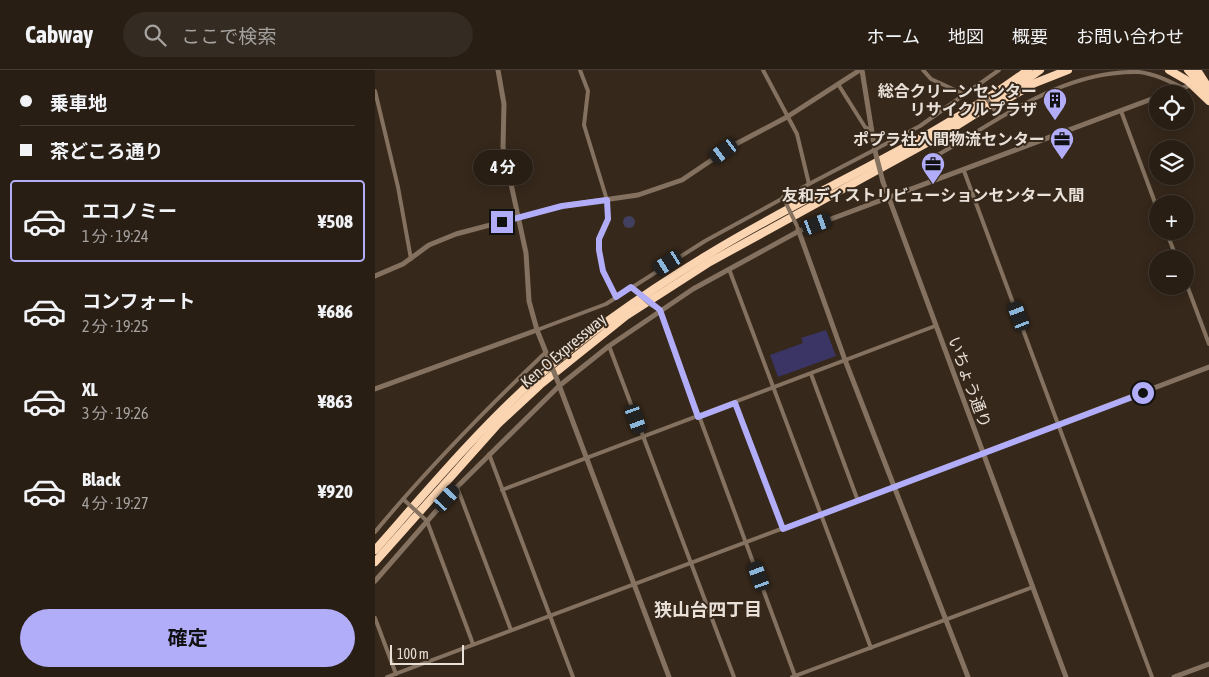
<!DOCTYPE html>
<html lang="ja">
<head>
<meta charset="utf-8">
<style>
  :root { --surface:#281e14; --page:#342b22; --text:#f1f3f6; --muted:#a5a2a0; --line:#443c34; --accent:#b2adf9 }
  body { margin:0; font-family:"Asap Condensed","Noto Sans JP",sans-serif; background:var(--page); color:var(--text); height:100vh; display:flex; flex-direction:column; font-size:19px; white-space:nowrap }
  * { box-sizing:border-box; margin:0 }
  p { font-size:16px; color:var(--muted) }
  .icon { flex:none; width:28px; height:28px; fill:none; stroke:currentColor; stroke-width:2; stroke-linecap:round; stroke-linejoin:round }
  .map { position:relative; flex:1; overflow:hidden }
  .sheet { display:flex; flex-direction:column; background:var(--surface); width:375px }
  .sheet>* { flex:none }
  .banner { display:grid; align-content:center; height:110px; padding:0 20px; background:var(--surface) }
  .fabs { position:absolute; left:774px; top:15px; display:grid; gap:10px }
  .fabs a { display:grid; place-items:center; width:45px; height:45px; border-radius:50%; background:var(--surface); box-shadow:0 2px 12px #0003,0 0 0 1px var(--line); font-size:25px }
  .scale { position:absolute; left:15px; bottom:12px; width:74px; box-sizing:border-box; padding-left:5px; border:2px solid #e9e0d8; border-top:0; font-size:14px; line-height:18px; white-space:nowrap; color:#e9e0d8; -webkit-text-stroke:4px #36281b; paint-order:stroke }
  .end { position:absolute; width:22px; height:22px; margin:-11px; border:6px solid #b2adf9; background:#111; box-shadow:0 0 0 2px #111 }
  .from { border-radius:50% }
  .bubble { position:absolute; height:35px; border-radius:18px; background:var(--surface); box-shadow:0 2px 12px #0003,0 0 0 1px var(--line); font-size:16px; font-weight:700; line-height:35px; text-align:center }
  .car { position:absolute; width:15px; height:30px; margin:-15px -8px; border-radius:6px; box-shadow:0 0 4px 1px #0007; background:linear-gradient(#222 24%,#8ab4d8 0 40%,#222 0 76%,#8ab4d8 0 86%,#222 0) }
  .banner b { display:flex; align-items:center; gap:18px; height:48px; font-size:19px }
  .banner b+b { border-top:1px solid var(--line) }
  .banner i { width:12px; height:12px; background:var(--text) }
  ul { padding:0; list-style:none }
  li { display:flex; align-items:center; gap:15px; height:82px; margin:0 10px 8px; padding:0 10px; border:2px solid transparent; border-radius:5px }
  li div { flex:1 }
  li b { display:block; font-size:19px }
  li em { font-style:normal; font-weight:700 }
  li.active { border-color:var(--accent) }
  li>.icon { width:45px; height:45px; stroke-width:1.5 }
  .cta { display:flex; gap:10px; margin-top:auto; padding:10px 20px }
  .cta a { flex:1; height:58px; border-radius:30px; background:var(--accent); color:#111; font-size:20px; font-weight:700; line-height:58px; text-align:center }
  header { display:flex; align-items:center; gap:30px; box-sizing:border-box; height:70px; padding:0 25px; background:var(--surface); border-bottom:1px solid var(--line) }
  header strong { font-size:24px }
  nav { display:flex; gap:28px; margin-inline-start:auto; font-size:18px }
  .search { width:350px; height:45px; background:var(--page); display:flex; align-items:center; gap:12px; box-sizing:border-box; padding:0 18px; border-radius:28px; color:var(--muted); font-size:19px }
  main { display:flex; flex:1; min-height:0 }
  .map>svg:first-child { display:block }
</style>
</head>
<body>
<header>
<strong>Cabway</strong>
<div class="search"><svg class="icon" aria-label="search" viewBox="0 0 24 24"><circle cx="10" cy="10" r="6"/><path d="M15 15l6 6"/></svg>ここで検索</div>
<nav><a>ホーム</a><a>地図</a><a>概要</a><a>お問い合わせ</a></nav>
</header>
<main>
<section class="sheet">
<div class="banner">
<b><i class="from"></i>乗車地</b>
<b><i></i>茶どころ通り</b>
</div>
<ul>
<li class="active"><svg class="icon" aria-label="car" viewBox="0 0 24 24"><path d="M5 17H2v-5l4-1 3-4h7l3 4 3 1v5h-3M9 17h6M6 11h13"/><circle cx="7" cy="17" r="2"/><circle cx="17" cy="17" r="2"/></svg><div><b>エコノミー</b><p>1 分 · 19:24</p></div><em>¥508</em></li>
<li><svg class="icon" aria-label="car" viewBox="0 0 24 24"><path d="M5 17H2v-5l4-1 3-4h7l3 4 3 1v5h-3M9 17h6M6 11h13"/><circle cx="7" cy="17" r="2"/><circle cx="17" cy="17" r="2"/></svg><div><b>コンフォート</b><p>2 分 · 19:25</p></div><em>¥686</em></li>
<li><svg class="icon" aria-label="car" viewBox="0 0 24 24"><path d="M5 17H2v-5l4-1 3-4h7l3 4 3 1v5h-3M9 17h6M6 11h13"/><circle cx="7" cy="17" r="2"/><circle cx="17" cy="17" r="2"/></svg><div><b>XL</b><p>3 分 · 19:26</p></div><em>¥863</em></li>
<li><svg class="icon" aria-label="car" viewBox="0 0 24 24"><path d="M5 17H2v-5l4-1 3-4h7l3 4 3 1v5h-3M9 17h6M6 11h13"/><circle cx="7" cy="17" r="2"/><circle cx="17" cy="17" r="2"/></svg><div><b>Black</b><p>4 分 · 19:27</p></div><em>¥920</em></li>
</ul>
<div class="cta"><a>確定</a></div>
</section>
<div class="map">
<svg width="834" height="607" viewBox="0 0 834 607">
  <rect width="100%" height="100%" fill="#36281b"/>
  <circle fill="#424060" cx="254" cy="152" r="6"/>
  <path fill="#3a3564" d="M451,260L461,286L403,307L395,285L428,273L426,268Z"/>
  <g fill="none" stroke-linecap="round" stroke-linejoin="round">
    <g stroke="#84715f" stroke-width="4">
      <path d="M205,0L213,21L209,55L232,130L233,149L224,169V180L228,201L241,227"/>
      <path d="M548,0L556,9L591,25"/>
      <path d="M463,14L490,57L495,60"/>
      <path d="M0,21L23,117L36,189"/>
      <path d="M746,41L782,138"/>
      <path d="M561,86C625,50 687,0 764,2C780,4 794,11 808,18"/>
      <path d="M589,101L777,607"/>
      <path d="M434,114L545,56L624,0"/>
      <path d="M791,161L802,189"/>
      <path d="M354,199L496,578"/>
      <path d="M810,210L834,274"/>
      <path d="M276,235L285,240L420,606"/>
      <path d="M162,260L231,234L330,171L434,114L422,64L388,0"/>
      <path d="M234,276L359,607"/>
      <path d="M436,304L483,431"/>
      <path d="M360,333L408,459"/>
      <path d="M114,384L198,607"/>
      <path d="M82,417L136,560"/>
      <path d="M127,420L560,256"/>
      <path d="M52,451L98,574"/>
      <path d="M0,462C53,398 111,339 171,282"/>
      <path d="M0,548L21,604"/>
      <path d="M12,607L608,383"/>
      <path d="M417,607L658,517"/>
    </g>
    <g stroke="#84715f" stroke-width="5">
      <path d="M123,0L129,34L128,77L151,183L154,231L162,260L172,285"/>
      <path d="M487,0L500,81"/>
      <path d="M792,24L813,16"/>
      <path d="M508,112L691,607"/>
      <path d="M423,159L470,290L593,607"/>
      <path d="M0,206L28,194L54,175L81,164L187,136L263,125L307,110L359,75L412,47L485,0"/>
      <path d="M184,315L294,607"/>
      <path d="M0,319L162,260"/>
      <path d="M608,383L834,297"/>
      <path d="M0,511L82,417L184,316L234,276L318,219L424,161L782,27"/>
      <path d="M420,606L421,607"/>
      <path d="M799,607L834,594"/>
    </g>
    <g stroke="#fbd4b1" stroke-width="8">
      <path d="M794,0L813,11L834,31"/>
      <path d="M813,0L829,17L832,25"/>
      <path d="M822,0L833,17"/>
      <path d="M634,28L660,13L693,0"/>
      <path d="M0,480C51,422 102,361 160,309C212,263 270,223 329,187C435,121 552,75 653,0"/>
      <path d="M0,492L123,354L165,315L251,246L335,192L570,63L624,29L665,0"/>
    </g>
    <g stroke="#84715f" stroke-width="4">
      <path d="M605,19L623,45"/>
      <path d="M408,127L422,156"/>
      <path d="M256,217L276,235"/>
      <path d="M28,429L52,451"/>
    </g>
    <g stroke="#84715f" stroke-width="5">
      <path d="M500,81L508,112"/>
      <path d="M172,285L183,312"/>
    </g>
  </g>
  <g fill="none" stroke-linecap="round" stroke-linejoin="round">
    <path stroke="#b2adf9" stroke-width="6" d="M127,152L187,136L232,130L233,149L224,169V180L228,201L241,227L256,217L285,240L323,347L360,333L408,459L768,323"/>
  </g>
  <defs>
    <g id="building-pin" transform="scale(1.25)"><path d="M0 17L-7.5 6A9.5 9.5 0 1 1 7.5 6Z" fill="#b2adf9" stroke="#36281b"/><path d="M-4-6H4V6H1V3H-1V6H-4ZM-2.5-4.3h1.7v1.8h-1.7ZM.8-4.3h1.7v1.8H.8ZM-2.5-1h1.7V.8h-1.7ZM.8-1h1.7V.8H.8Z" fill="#111"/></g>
    <g id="office-pin" transform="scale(1.25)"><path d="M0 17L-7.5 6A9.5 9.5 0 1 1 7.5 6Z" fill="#b2adf9" stroke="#36281b"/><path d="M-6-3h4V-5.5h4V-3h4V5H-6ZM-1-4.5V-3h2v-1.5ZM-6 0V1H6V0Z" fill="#111"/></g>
  </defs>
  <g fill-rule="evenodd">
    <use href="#building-pin" x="680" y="30"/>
    <use href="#office-pin" x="687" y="69"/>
    <use href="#office-pin" x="558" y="94"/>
  </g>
  <g text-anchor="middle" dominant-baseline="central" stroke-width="4" stroke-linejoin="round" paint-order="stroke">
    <g font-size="16" font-weight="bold" fill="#e9e0d8" stroke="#36281b" text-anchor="end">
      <text x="662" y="21">総合クリーンセンター<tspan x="662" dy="18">リサイクルプラザ</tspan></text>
      <text x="670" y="69">ポプラ社入間物流センター</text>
      <text x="558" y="125" text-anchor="middle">友和ディストリビューションセンター入間</text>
    </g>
    <g font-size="16" fill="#e9e0d8" stroke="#36281b">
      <text transform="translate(188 280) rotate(-40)">Ken-O Expressway</text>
      <text transform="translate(595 312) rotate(70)">いちょう通り</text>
    </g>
    <g font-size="18" font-weight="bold" fill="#e9e0d8" stroke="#36281b">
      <text x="333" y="539">狭山台四丁目</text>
    </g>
  </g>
</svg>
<div class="fabs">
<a><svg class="icon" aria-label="locate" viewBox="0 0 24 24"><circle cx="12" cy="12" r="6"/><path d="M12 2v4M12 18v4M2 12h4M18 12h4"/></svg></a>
<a><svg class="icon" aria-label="layers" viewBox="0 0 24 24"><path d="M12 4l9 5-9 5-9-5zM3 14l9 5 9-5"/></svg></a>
<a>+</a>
<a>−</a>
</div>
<div class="scale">100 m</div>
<i class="end from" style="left:768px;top:323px"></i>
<i class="end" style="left:127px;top:152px"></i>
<div class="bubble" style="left:98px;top:80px;width:60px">4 分</div>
<i class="car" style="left:349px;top:81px;rotate:234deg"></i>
<i class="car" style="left:442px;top:154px;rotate:69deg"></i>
<i class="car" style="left:293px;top:193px;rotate:237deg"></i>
<i class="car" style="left:644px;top:246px;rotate:339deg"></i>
<i class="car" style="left:261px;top:349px;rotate:160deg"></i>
<i class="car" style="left:72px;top:428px;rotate:42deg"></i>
<i class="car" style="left:384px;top:506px;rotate:340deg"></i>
</div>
</main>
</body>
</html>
